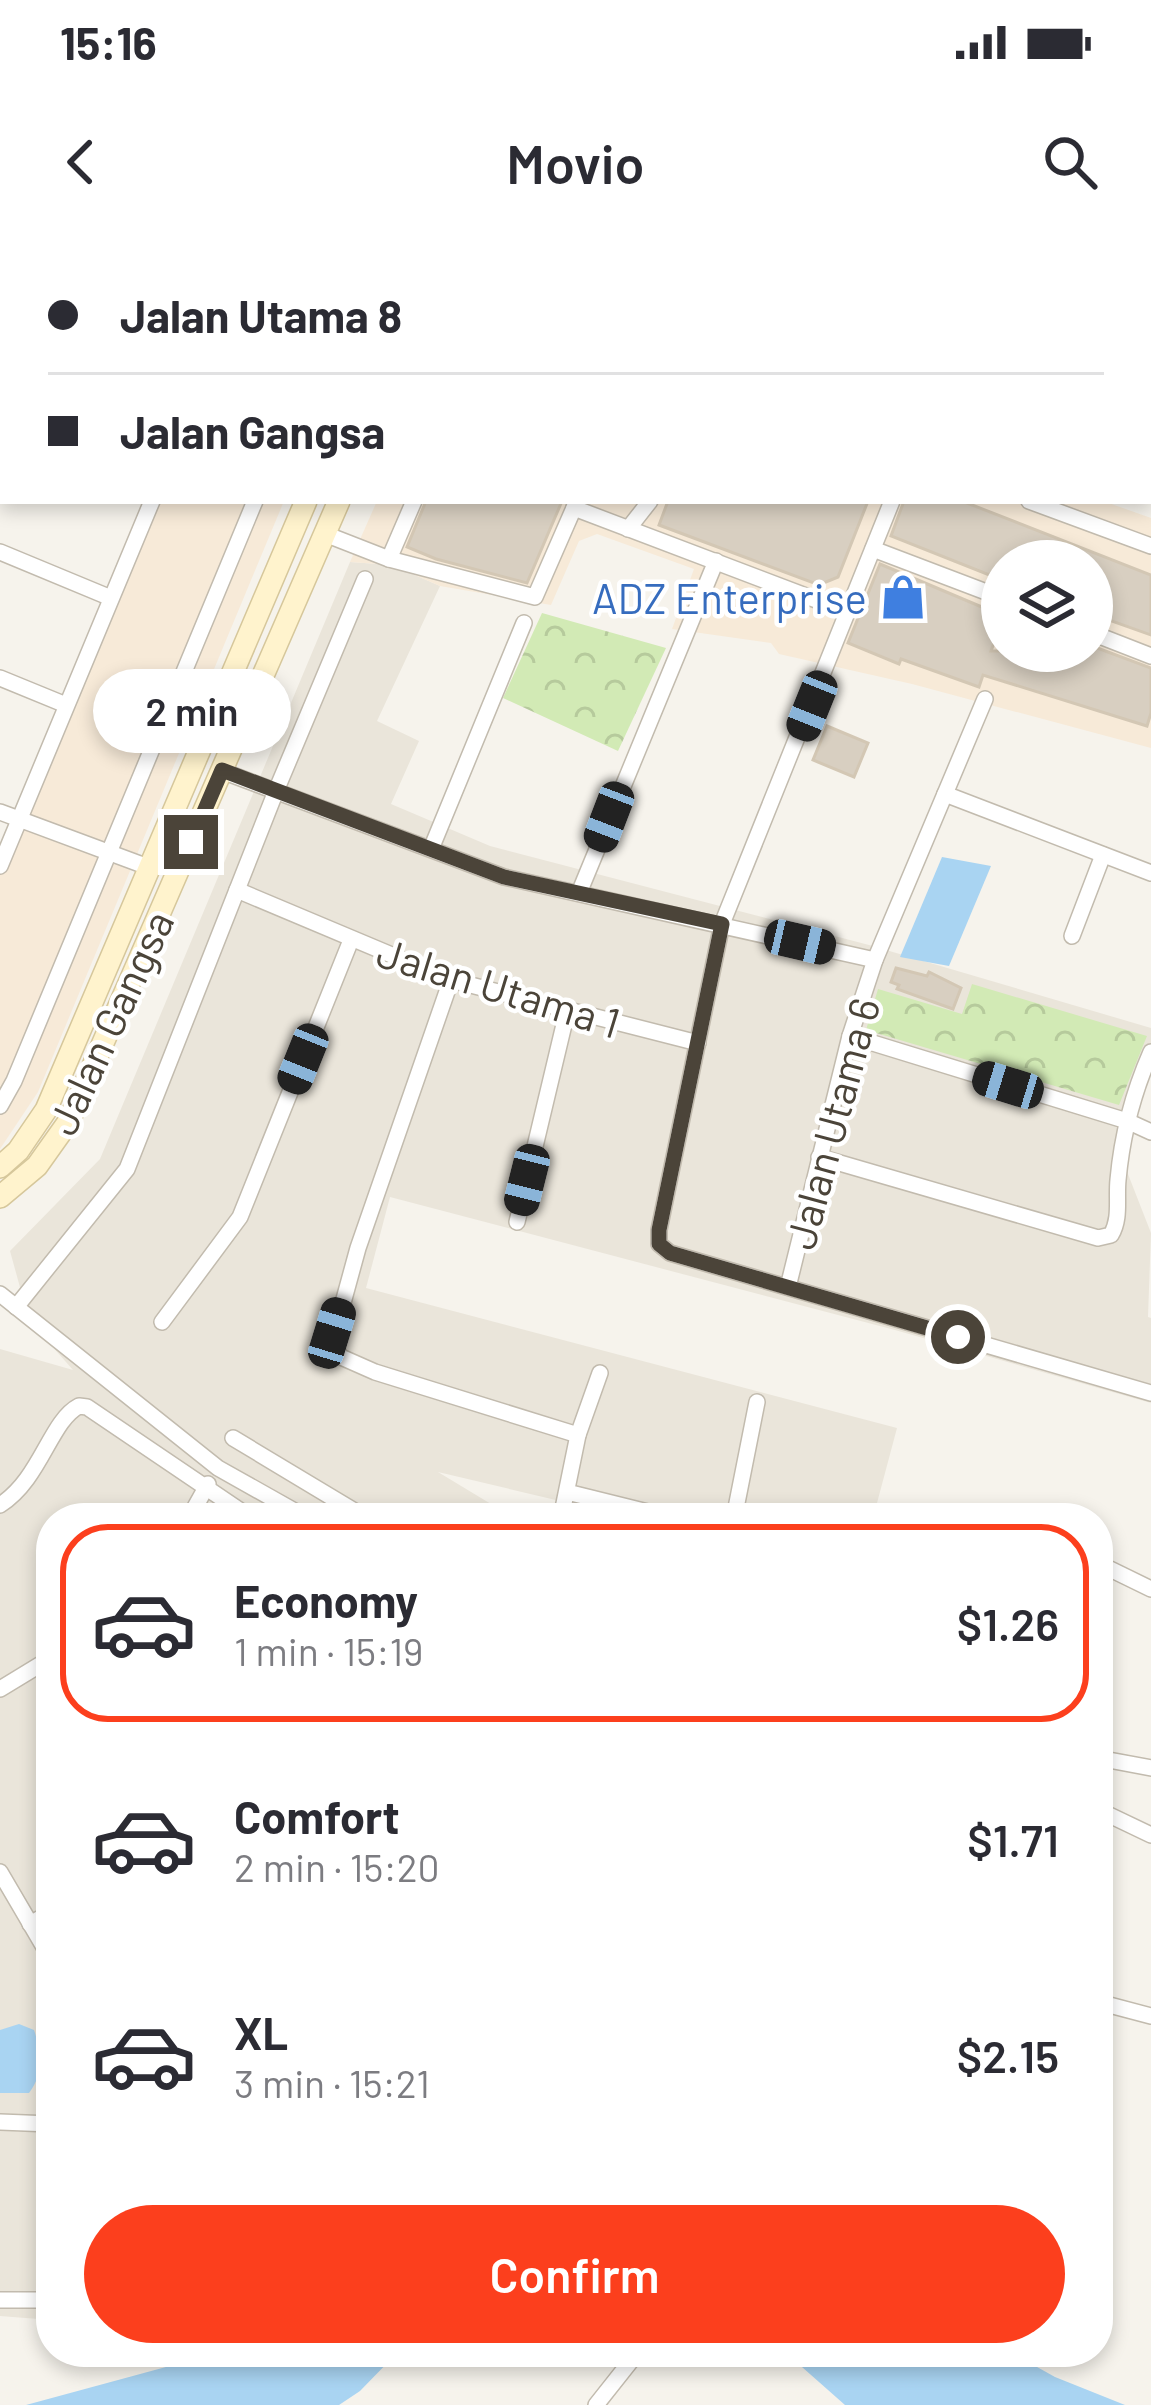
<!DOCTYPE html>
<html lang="en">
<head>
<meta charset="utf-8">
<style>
  :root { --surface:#fff; --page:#f2f2f3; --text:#2b2b33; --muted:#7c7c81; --line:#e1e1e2; --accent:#fc3f1d }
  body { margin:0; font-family:Barlow,sans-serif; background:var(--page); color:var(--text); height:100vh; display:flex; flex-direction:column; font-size:45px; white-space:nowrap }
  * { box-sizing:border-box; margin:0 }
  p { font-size:39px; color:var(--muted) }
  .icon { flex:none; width:66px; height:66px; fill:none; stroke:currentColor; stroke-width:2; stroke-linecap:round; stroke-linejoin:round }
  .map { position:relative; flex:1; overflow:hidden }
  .sheet { position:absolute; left:36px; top:1263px; width:1077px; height:864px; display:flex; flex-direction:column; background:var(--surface); border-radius:48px; box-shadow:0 6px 18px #0003 }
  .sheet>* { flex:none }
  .guide { position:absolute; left:0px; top:0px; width:1152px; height:264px; box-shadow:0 6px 18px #0003; display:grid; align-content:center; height:264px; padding:0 48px; background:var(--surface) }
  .tools { position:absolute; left:981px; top:300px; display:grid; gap:24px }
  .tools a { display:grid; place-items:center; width:132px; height:132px; border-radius:50%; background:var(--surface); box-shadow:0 6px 18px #0003; font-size:60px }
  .end { position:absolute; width:54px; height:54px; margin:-27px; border:15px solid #4b4439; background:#fff; box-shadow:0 0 0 6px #fff }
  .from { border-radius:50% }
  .bubble { position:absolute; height:84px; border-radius:42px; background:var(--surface); box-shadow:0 6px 18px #0003; font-size:39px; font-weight:600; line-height:84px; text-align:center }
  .car { position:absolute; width:36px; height:72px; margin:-36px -18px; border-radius:15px; box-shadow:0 0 9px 3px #0007; background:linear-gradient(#222 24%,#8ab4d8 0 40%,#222 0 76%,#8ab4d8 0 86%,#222 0) }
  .guide b { display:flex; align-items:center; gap:42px; height:114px; font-size:45px }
  .guide b+b { border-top:3px solid var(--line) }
  .guide i { width:30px; height:30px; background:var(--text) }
  ul { padding:21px 0 0; list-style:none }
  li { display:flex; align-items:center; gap:36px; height:198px; margin:0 24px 18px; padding:0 24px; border:6px solid transparent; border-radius:48px }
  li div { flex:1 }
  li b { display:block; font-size:45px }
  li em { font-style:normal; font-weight:600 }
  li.active { border-color:var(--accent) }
  li>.icon { width:108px; height:108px; stroke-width:1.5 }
  .button { display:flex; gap:24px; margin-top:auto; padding:24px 48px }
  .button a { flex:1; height:138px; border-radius:72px; background:var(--accent); color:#fff; font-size:48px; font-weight:600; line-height:138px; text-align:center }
  .status { display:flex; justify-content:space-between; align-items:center; height:84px; padding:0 60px; background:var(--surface); direction:ltr }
  .status svg { height:33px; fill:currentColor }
  header { display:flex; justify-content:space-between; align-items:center; height:156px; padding:0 48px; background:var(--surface); font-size:54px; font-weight:600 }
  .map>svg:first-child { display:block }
</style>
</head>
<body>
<div class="status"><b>15:16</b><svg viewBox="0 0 49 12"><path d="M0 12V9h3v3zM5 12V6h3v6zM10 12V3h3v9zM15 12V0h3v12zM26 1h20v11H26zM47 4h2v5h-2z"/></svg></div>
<header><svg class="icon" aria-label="back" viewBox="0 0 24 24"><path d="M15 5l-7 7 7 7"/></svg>Movio<svg class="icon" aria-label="search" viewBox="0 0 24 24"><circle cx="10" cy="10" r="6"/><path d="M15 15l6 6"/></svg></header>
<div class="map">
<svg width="1151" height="2165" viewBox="0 0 1151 2165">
  <defs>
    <pattern id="forest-crowns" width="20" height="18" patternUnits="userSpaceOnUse" patternTransform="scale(3)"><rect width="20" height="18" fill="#d2eab5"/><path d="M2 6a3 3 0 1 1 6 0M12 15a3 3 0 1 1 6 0" fill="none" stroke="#b6ca9c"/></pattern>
  </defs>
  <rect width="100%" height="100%" fill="#f6f3ec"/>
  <path fill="#eae5da" d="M350,322L392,325L440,346L377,481L419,501L391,564L490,606L869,705L1151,788V826L1134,878L1126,929L1151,993L1148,1077L1151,1078V1163L895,1090L390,957L366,1048L897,1188L873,1278H557L560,1261L438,1232L514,1278H51V2080L0,2076V1109L73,1130L29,1080L10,1011L100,919Z"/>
  <g fill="#f7ead8" fill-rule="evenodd">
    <path d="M145,261H284L38,852L0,909V610Z"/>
    <path d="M377,261H1103L1151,278V508L912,444L779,414L771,403L672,389L694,329L597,294L579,301L551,365L440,346L392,325L350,322ZM1002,321H1092V411H1002Z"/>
  </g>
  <g fill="url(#forest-crowns)">
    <path d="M542,373L666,408L618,511L503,458Z"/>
    <path d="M972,744L1147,796L1119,865L866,790L878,749L962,774Z"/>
  </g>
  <g fill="#a9d4f2">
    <path d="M942,617L991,626L949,726L900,717Z"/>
    <path d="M19,1784L34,1790C42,1813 44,1833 29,1853H0V1790Z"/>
    <path d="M202,2112H398L360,2151L339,2165H26L188,2121Z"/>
    <path d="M785,2112H1010L1055,2137L1125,2165H845Z"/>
  </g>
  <g fill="#d8cfc1" stroke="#d3c7b4" stroke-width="3">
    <path d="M426,261H562L527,343L436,319L407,307Z"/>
    <path d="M668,261H868L838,337L819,345L659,285Z"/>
    <path d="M904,261H962L1151,335V395L1092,374V321H1002V340L891,296Z"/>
    <path d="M880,324L989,370L999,389L991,411H1092V406L1151,428V473L1147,486L983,435L979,447L901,419L899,424L848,403Z"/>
    <path d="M827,486L868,503L854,537L813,520Z"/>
    <path d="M896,728L927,736L929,732L961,748L953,769L897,749L899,745L891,742Z"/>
  </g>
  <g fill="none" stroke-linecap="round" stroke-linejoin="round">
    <g stroke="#c2bbae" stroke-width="18">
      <g id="minor">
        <path d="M166,0L173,3"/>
        <path d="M692,0L700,3"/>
        <path d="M962,3L963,0"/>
        <path d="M1149,165L1151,166"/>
        <path d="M0,188L3,190"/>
        <path d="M892,261L722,684L659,990V1004L670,1013L1151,1153"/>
        <path d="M1029,261L1151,306"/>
        <path d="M574,268L848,372"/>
        <path d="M628,289L650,261"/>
        <path d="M325,294L389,319L535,357L577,261"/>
        <path d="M873,309L1002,358"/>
        <path d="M0,312L111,358"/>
        <path d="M389,319L414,261"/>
        <path d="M1092,393L1151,416"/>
        <path d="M0,438L66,465"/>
        <path d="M222,531L504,637L875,720"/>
        <path d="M945,554L1151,633"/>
        <path d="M0,572L148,627"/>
        <path d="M431,609L524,383"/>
        <path d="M0,626L152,261"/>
        <path d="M237,650L451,740L698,803"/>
        <path d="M579,653L716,321"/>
        <path d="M1072,696L1103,615"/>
        <path d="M451,740L358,1008L332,1103L341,1117L375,1132L578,1195"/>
        <path d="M850,796L1127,881L1151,892"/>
        <path d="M0,866L14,841L255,261"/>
        <path d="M819,917L1098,998L1111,995C1121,978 1116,959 1118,940C1122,895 1133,853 1151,812"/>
        <path d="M517,982L567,772"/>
        <path d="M788,1047L850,796L875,720L985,459"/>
        <path d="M0,1054L218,1228L307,1278"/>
        <path d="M16,1067L127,929L276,551L365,339"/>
        <path d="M162,1082L240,977L351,700"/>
        <path d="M233,1198L366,1278"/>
        <path d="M567,1252L672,1278"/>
        <path d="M0,1265C41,1239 50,1181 79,1166L87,1167L251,1278"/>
        <path d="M189,1278L208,1244"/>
        <path d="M561,1278L578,1195L600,1133"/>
        <path d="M734,1278L757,1162"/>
        <path d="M1110,1329L1151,1349"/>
        <path d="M0,1449L51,1418"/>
        <path d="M1098,1518L1151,1528"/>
        <path d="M1105,1573L1151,1595"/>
        <path d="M0,1632L51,1719"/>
        <path d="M30,1684L51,1672"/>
        <path d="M1098,1762L1151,1776"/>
        <path d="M0,1882L51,1884"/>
        <path d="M0,2060H51"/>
        <path d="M596,2165L638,2112"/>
      </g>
    </g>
    <g stroke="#d6c79b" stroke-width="24">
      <g id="secondary">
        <path d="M416,3L418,0"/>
        <path d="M449,3L450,0"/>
        <path d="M0,927L18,911L46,870L306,261"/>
        <path d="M0,957L37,926L69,881L339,261"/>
      </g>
    </g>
    <g stroke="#e6c16a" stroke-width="27">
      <g id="primary">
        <path d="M383,0V3"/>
        <path d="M489,0L497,3"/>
        <path d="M574,0L583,3"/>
        <path d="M1149,211L1151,212"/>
        <path d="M1149,243L1151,244"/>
      </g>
    </g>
    <use href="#minor" stroke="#fff" stroke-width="15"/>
    <use href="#secondary" stroke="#fff3cd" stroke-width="21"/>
    <use href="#primary" stroke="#ffe39c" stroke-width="24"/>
  </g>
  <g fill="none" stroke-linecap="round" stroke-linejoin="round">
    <path stroke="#4b4439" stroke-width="15" d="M191,602L222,530L504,637L722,684L659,990V1004L670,1013L958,1097"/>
  </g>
  <defs>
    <g id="shop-bare" transform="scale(3.6)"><path d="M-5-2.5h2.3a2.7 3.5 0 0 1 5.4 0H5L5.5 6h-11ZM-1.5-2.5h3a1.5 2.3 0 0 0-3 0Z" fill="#3f7fe0" stroke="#fff" stroke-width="2.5" paint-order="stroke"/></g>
  </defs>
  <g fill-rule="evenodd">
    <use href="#shop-bare" x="903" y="357"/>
  </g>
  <g text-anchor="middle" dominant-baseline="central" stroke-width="9" stroke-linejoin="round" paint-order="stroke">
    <g font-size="42" fill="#366cbe" stroke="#fff" text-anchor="end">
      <text x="867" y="357">ADZ Enterprise</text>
    </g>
    <g font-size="42" fill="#4b4439" stroke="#fff">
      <text transform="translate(499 746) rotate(17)">Jalan Utama 1</text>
      <text transform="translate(109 782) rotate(-65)">Jalan Gangsa</text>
      <text transform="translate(831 883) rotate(-75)">Jalan Utama 6</text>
    </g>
  </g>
</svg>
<div class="tools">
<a><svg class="icon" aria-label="layers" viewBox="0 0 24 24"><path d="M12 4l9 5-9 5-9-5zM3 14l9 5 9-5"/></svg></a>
</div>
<i class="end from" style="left:958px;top:1097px"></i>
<i class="end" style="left:191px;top:602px"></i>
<div class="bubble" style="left:93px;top:429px;width:198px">2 min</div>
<i class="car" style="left:812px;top:466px;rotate:202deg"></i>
<i class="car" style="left:609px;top:577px;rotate:201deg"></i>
<i class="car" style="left:800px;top:702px;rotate:103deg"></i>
<i class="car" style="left:303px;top:819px;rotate:202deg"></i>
<i class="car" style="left:1008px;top:845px;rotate:287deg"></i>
<i class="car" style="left:527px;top:940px;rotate:194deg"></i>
<i class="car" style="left:332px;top:1093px;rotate:17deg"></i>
<div class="guide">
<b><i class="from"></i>Jalan Utama 8</b>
<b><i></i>Jalan Gangsa</b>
</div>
<section class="sheet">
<ul>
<li class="active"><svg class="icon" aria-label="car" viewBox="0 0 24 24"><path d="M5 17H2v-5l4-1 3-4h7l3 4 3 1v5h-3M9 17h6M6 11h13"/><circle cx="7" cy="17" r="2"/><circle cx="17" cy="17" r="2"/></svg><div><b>Economy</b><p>1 min · 15:19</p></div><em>$1.26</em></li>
<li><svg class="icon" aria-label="car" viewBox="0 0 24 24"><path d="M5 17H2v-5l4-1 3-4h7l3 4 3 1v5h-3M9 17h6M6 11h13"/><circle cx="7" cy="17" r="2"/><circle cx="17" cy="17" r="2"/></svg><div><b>Comfort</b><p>2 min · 15:20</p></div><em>$1.71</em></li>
<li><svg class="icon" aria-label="car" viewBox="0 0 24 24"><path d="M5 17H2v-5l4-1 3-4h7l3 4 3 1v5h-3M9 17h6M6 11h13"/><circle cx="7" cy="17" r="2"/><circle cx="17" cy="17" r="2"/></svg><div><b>XL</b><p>3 min · 15:21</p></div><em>$2.15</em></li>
</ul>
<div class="button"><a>Confirm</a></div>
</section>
</div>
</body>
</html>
